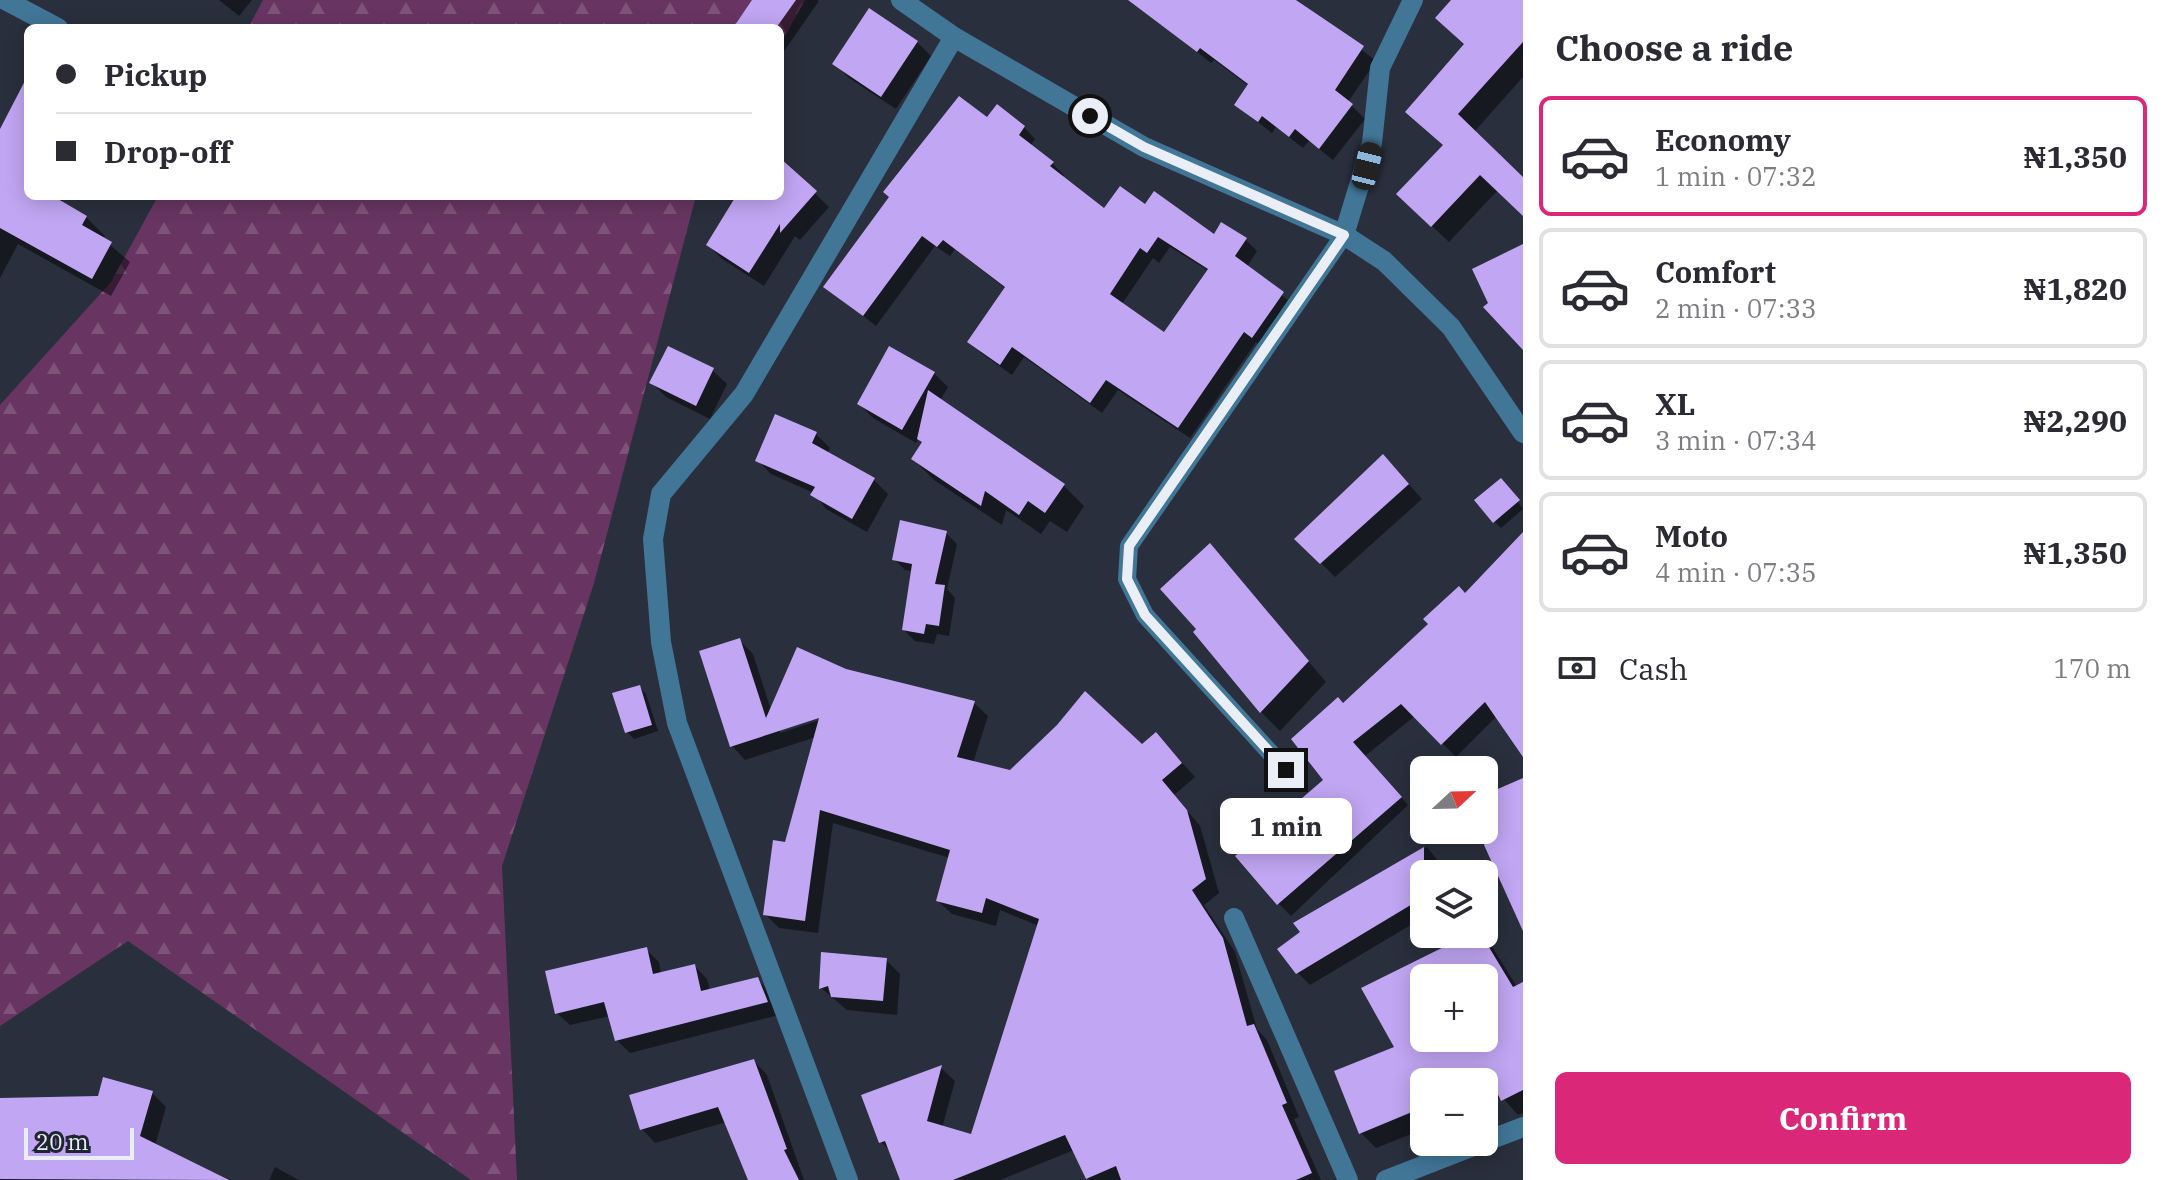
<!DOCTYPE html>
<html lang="en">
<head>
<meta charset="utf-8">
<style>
  :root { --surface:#fff; --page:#f7f7f7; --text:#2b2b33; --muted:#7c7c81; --line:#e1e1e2; --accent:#db2777 }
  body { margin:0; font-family:"IBM Plex Serif",serif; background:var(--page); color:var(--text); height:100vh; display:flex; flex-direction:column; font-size:30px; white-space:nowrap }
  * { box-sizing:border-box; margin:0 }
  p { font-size:26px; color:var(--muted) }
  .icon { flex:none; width:44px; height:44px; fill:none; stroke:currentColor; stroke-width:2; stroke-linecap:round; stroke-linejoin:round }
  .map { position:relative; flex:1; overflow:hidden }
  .panel { display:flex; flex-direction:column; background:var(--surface); width:640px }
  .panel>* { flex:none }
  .guide { position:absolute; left:24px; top:24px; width:760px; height:176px; border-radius:12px; box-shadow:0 4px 20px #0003; display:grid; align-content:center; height:176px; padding:0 32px; background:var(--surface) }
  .needle { width:52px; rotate:68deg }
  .tools { position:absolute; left:1410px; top:756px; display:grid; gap:16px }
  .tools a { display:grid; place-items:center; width:88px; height:88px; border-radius:12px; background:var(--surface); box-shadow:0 4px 20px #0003; font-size:40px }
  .scale { position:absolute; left:24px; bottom:20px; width:110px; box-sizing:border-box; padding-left:8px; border:4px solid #eaeef7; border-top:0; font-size:22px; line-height:28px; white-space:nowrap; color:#eaeef7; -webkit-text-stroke:6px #202532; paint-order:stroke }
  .end { position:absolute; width:36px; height:36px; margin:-18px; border:10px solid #eaeef7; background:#111; box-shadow:0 0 0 4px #111 }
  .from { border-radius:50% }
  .bubble { position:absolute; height:56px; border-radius:12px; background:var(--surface); box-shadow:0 4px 20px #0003; font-size:26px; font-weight:800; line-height:56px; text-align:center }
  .car { position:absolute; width:24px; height:48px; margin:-24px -12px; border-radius:10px; box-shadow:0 0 6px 2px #0007; background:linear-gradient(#222 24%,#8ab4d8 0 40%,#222 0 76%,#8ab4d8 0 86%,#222 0) }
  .guide b { display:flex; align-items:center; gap:28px; height:76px; font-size:30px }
  .guide b+b { border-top:2px solid var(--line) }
  .guide i { width:20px; height:20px; background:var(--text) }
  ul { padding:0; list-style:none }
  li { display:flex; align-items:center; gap:24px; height:120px; margin:0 16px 12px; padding:0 16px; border:4px solid var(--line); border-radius:12px }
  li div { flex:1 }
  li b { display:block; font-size:30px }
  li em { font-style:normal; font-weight:800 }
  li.current { border-color:var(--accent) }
  li>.icon { width:72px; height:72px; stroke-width:1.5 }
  h2 { padding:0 32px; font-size:36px; line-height:96px }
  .pay { display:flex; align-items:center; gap:20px; height:88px; padding:0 32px; font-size:30px }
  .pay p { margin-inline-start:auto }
  .button { display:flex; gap:16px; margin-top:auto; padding:16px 32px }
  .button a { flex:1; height:92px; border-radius:12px; background:var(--accent); color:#fff; font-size:32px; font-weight:800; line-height:92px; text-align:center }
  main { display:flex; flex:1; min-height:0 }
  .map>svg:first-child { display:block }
</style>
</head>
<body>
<main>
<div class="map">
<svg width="1523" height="1180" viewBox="0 0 1523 1180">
  <defs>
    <pattern id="forest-firs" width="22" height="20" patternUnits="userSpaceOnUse" patternTransform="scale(2)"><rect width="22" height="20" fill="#683562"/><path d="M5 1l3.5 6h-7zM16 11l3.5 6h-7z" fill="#7e5379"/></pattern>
  </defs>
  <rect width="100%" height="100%" fill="#2a2f3d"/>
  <g fill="url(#forest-firs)">
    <path d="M263,0H805L780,45V28H248Z"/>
    <path d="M158,196H696L594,583L502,866L517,1180H471L128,941L0,1026V405L111,282Z"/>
  </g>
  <g fill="#0007" fill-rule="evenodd">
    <path d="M219,0H252L239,16Z"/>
    <path d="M754,0H817L819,1L782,54L780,28H748Z"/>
    <path d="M1161,0H1297L1376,61L1348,102L1365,119L1333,160L1309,141L1303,148L1276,127L1272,133L1236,105L1249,86L1214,60L1211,63L1151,15Z"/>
    <path d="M1453,0H1523V77L1474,132L1523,180V214L1498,190L1449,242L1416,211L1444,146L1466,45Z"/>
    <path d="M917,42L931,56L896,109L849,78L835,64Z"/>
    <path d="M28,86V196H65L61,203L86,217L105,236L103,239L130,262L111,296L18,244L0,278V133Z"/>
    <path d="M987,120L1024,127L1035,139L1030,146L1052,163L1064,175L1062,178L1105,211L1145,207L1214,237L1245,239L1257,251L1247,267L1294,305L1264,348L1256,342L1190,438L1118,390L1102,413L1024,357L1012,375L981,353L969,341L1006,289L955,249L950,256L935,246L876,326L826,287ZM1170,247L1209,271L1164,335L1122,304L1153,258L1159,263Z"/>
    <path d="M780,160L829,207L800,240L795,236L764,286L722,259L708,245L739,196H780Z"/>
    <path d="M712,370L727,384L710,419L666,397L652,383Z"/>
    <path d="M934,373L948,387L940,401L1063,485L1084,506L1067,532L1050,521L1041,534L1006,510L1002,525L934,480L913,459L924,443L919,438L916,443L873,418L859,404Z"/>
    <path d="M816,434L830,448L827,454L874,480L888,494L867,532L826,509L814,493L771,474L757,460Z"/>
    <path d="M1397,471L1422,499L1335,577L1297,539Z"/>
    <path d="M1507,487L1523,509L1501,528L1494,521Z"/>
    <path d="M946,533L957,544L947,589L955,598L949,636L937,634L934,644L915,641L904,630L913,571L905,570L894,559Z"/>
    <path d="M1523,535V754L1497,716L1456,757L1415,716L1365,756L1408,805L1291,916L1278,903L1326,780L1343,705L1465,595Z"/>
    <path d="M1210,546L1326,682L1280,731L1261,712L1199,629Z"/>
    <path d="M739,640L753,654L771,710L845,671L974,703L988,716L973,763L1011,772L1142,746L1169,748L1195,777L1174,795L1200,826L1219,893L1204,905L1235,952L1257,1029L1267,1040L1299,1117L1294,1119L1321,1180H1089L1074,1150L1000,1180H902L892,1153L881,1142L941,1068L955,1081L942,1128L973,1136L1039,926L1000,910L996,926L952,914L938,901L950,858L833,823L818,933L779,928L765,914L816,737L745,760L732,746ZM828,713L829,717L780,733V728Z"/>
    <path d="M639,687L646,694L658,731L634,739L627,732Z"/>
    <path d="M1427,847L1448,874H1424V917L1310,985L1297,972L1303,932L1296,924Z"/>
    <path d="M1474,934H1480L1493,948L1517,987L1523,984V1113L1518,1115L1502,1097L1484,1104V1082H1424V1129L1376,1148L1361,1133L1397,1048L1364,989ZM1424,978H1484V1038H1424Z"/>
    <path d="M646,949L659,962L661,974L695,966L707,979L710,991L758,980L771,993L779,1015L630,1053L617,1040L610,1016L570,1025L557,1013Z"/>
    <path d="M886,960L900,974L897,1015L847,1010L821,988Z"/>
    <path d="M754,1061L767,1075L804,1180H750L726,1122L655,1143L642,1129Z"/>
    <path d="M152,1093L166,1107L155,1146L217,1180H0V1119L99,1098Z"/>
    <path d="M275,1167L299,1180H269Z"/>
  </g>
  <g fill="#c1a6f3" fill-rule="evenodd">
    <path d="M752,0H796L776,28H733Z"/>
    <path d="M1128,0H1296L1364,46L1335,90L1353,104L1319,149L1295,129L1289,137L1262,116L1258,122L1234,105L1248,84L1200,48L1197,52Z"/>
    <path d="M1451,0H1523V42L1458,114L1523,177V216L1480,175L1431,227L1396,194L1443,145L1405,112L1464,44L1435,18Z"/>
    <path d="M869,8L918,41L881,97L832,64Z"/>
    <path d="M28,75V196H53L87,216L82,225L112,242L92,279L0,228V129Z"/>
    <path d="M959,96L987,117L997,104L1025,126L1019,135L1054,162L1050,166L1104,208L1120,186L1145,204L1154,191L1214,234L1221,222L1247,238L1235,256L1284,292L1252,338L1244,332L1178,428L1106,380L1090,403L1012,347L1000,365L967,342L1005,287L943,240L937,247L922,236L863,316L823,287L889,197L883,192ZM1158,237L1208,269L1164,332L1110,294L1140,248L1147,253Z"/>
    <path d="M780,158L817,191L780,233V224L749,273L706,245L736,196H780Z"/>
    <path d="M1523,244V350L1483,307L1488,303L1472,269Z"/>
    <path d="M668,346L714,368L696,406L649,383Z"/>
    <path d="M889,346L935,372L902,430L857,404Z"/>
    <path d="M928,390L1065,484L1045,513L1028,501L1019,515L985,491L981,506L911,459L922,442L917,439Z"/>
    <path d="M775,414L817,432L812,443L875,478L852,519L810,495L815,487L755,461Z"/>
    <path d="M1383,454L1409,484L1320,564L1294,539Z"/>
    <path d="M1501,478L1520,500L1493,523L1474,500Z"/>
    <path d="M900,520L947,531L935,584L945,585L939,626L926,624L924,634L902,630L912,564L892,560Z"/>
    <path d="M1523,532V757L1485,702L1441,745L1401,704L1353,742L1402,797L1277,905L1235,856L1323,780L1291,739L1338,697L1343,703L1428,624L1423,619L1459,586L1465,593Z"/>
    <path d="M1210,543L1309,661L1260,713L1193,632L1196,629L1160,589Z"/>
    <path d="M740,638L766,718L797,647L846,669L975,701L957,757L1010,770L1057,725L1085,691L1142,744L1156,732L1182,763L1162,780L1187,810L1206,879L1192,890L1223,938L1247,1026L1254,1024L1287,1103L1282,1105L1312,1173L1296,1180H1121L1116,1166L1086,1179L1065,1135L953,1180H900L885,1141L879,1143L861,1095L942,1065L927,1121L971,1134L1039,919L986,898L982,913L936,901L950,850L820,810L805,921L763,915L773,840L785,842L819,718L730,747L699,651Z"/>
    <path d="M640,685L652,725L625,733L612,693Z"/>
    <path d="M1523,778V931L1484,845V795Z"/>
    <path d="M1424,847V897L1296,974L1277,949L1300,932L1293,923Z"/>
    <path d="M1470,934H1481L1513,987L1523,982V1090L1501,1101L1492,1082H1424V1107L1359,1134L1334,1071L1394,1047L1361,988ZM1424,978H1484V1038H1424Z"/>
    <path d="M647,947L653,974L695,964L701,991L758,977L768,1002L615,1041L604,1002L555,1014L545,971Z"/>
    <path d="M821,952L887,958L883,1001L831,997L828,986L819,989Z"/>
    <path d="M754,1059L787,1149L784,1150L799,1180H748L718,1107L640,1130L629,1095Z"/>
    <path d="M103,1077L153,1091L140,1136L229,1180L0,1179V1098L98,1096Z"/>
  </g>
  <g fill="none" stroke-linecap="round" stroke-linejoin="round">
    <path stroke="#417697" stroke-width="18" d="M1286,770L1145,615L1127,579L1129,546L1344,235"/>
    <g stroke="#417697" stroke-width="20">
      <path d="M5,0L58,28"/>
      <path d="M901,0L954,37L1144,147L1344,235L1384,261L1451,327L1523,433"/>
      <path d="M1344,235L1372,143L1380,68L1413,0"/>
      <path d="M1234,918L1348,1180"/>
      <path d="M1484,1142L1523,1127"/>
      <path d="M848,1180L677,723L661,642L653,539L661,494L744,394L954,37"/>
      <path d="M1386,1180L1484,1142"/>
    </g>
  </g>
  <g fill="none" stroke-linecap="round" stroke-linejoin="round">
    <path stroke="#eaeef7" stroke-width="10" d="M1090,116L1144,147L1344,235L1129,546L1127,579L1145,615L1286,770"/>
  </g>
</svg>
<div class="tools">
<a><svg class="needle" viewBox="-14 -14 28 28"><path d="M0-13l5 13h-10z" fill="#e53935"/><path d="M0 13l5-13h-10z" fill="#7c7c81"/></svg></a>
<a><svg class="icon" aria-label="layers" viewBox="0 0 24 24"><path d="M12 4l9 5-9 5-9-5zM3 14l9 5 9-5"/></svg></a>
<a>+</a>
<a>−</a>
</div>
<div class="scale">20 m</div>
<i class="end from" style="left:1090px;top:116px"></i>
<i class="end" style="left:1286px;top:770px"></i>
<div class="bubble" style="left:1220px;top:798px;width:132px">1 min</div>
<i class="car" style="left:1367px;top:166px;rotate:14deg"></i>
<div class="guide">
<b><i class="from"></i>Pickup</b>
<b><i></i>Drop-off</b>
</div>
</div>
<section class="panel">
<h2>Choose a ride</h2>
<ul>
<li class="current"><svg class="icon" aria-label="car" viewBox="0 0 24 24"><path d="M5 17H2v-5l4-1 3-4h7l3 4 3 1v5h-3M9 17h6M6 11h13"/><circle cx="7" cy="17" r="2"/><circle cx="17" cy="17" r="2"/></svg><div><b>Economy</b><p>1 min · 07:32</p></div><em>₦1,350</em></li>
<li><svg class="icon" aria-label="car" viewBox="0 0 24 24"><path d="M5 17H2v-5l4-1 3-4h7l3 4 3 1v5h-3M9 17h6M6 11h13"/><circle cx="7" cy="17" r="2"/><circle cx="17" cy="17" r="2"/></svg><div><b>Comfort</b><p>2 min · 07:33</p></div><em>₦1,820</em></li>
<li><svg class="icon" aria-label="car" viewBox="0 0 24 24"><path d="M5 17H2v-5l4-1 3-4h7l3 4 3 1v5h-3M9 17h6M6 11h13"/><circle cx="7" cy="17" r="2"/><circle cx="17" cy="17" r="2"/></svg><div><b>XL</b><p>3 min · 07:34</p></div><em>₦2,290</em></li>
<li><svg class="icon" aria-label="car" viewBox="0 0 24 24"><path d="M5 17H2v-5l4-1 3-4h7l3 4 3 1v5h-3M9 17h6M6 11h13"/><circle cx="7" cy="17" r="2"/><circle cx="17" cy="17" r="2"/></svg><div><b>Moto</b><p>4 min · 07:35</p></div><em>₦1,350</em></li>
</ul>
<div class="pay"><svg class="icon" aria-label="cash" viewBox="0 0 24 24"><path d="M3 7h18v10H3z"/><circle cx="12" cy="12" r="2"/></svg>Cash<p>170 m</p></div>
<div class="button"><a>Confirm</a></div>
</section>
</main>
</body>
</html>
